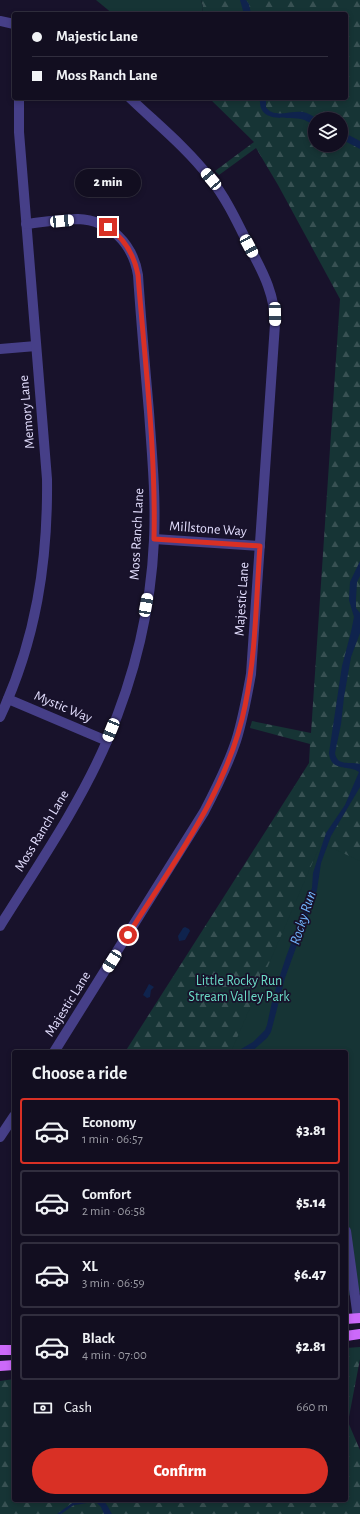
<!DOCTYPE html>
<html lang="en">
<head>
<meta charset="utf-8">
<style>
  :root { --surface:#120e20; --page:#1b1729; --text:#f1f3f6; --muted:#9c9ca5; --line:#312e3e; --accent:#d93025 }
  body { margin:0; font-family:"Alegreya Sans",sans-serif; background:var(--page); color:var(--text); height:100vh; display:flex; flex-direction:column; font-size:15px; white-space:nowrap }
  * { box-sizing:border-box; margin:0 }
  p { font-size:13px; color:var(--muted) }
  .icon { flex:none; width:22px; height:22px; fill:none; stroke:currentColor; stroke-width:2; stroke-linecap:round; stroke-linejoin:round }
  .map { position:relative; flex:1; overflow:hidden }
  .side { position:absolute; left:12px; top:1050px; width:336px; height:452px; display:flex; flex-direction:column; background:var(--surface); border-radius:4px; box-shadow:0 2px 6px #0003,0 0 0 1px var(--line) }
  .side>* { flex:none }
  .banner { position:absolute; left:12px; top:12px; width:336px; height:88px; border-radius:4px; box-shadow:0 2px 6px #0003,0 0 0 1px var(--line); display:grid; align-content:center; height:88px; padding:0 20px; background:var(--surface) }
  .buttons { position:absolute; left:308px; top:112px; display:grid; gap:8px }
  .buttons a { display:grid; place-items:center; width:40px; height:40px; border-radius:50%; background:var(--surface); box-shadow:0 2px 6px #0003,0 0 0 1px var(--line); font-size:20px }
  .end { position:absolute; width:18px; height:18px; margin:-9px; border:5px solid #d93025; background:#fff; box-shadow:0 0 0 2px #fff }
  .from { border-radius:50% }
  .bubble { position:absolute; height:28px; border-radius:14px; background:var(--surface); box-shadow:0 2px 6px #0003,0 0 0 1px var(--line); font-size:13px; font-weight:800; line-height:28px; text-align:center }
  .car { position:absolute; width:12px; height:24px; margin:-12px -6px; border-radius:5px; box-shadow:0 0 3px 1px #0007; background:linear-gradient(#fff 24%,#345 0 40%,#fff 0 76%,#345 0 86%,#fff 0) }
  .banner b { display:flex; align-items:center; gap:14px; height:38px; font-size:15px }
  .banner b+b { border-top:1px solid var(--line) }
  .banner i { width:10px; height:10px; background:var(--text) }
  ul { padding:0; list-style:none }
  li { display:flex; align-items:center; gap:12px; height:66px; margin:0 8px 6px; padding:0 12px; border:2px solid var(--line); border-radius:4px }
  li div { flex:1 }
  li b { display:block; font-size:15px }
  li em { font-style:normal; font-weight:800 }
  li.on { border-color:var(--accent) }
  li>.icon { width:36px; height:36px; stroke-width:1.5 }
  h2 { padding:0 20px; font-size:18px; line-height:48px }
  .pay { display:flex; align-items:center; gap:10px; height:44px; padding:0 20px; font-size:15px }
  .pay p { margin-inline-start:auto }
  .primary-button { display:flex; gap:8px; margin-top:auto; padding:8px 20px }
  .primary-button a { flex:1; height:46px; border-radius:24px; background:var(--accent); color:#fff; font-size:16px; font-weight:800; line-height:46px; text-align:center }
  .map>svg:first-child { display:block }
</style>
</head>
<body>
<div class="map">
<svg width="360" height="1514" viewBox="0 0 360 1514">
  <defs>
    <pattern id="forest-firs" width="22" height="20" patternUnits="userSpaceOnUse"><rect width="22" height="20" fill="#163435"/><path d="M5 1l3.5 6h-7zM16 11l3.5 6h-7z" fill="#385153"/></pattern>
  </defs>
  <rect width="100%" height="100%" fill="#18122b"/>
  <g fill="url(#forest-firs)" fill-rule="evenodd">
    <path d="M201,0H360V873L283,1052H125L309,763L310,744L250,728L252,721L311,733L340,299L278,185L256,148L219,175L215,171L254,142L209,98H346V14H202L203,7ZM315,119H341V145H315Z"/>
    <path d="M360,1347V1359L348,1422L360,1450V1514H0V1381L14,1379V1500H346V1348Z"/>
  </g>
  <g fill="#163435">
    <path d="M96,0H201L203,7L202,14H113Z"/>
    <path d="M321,843L360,861V1293L346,1296V1052H231Z"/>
  </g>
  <g fill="#0f234d">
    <path d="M240,0H246L249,4L251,14H244Z"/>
    <path d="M260,98H266V107C273,119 292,110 303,112C308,113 313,116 317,119H315V126C310,123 306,120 301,119C284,116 258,124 260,98Z"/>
    <path d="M341,131L360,141V149L341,139Z"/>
    <path d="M360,561V576L357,582L356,599V608L360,613V633L351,657L344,697L341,724L335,753C337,767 350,761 360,764V787L331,836L321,863L317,890L285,978L271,1032L267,1038L251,1052H236L253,1042L265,1030L267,1025L273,997L286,957L312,888L313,873L323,842L326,833L345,805L359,772C349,764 331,773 329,753L342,666L351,632L354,617L349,600L350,582Z"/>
    <path d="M185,927L189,929L190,931L185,940L179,941L178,936L183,928Z"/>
    <path d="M149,984L154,987L151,990L150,997L147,998L143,995Z"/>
    <path d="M94,1500C107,1500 106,1504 112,1514H104L101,1507Z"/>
  </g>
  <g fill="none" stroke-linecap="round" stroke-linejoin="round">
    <path stroke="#0f234d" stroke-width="2.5" d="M59,1514L73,1504L97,1500"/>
    <g stroke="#463f88" stroke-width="10">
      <path d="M0,21L14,24"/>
      <path d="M0,349L36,346"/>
      <path d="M154,539L260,546"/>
      <path d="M8,699L107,741"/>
      <path d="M0,717C36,640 48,562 47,479L19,132V98"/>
      <path d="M0,926C38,865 79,806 107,741C134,678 151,608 154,540C156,497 152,455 149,412C145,366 141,321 138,275C133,244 110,220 78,219C61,219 43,222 26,224"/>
      <path d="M54,1052L204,812C216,789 228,765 236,741C243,719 247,696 251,674L275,324C275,296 264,274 251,250C239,226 227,199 210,178C187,148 157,124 130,98"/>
      <path d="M0,1137L14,1116"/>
      <path d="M346,1231L358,1318"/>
    </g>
    <g stroke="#cc69fa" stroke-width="10">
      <path d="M346,1319L360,1318"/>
      <path d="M346,1336L360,1334"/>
      <path d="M0,1350H14"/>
      <path d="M0,1366L14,1365"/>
    </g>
  </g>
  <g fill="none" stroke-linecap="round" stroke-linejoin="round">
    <path stroke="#d93025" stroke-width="5" d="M108,227C125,239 134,254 138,275C145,363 156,451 154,539L260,546C256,599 256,654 245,706C228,791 173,863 128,935"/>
  </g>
  <g text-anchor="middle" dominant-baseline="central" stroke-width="3.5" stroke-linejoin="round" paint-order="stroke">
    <g font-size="14" fill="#e3defe" stroke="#18122b">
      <text transform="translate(27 412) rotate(-95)">Memory Lane</text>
      <text transform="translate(208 529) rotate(4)">Millstone Way</text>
      <text transform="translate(137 534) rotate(-87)">Moss Ranch Lane</text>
      <text transform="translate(242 599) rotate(-86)">Majestic Lane</text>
      <text transform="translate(63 707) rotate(23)">Mystic Way</text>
      <text transform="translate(42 831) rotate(-59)">Moss Ranch Lane</text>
      <text transform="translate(68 1004) rotate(-58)">Majestic Lane</text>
    </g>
    <g font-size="14" fill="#6bddc7" stroke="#18122b">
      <text x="239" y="981">Little Rocky Run<tspan x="239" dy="16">Stream Valley Park</tspan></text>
    </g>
    <g font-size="15" font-style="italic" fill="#70b2fa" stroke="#18122b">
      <text transform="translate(303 918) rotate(-72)">Rocky Run</text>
    </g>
  </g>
</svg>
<div class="buttons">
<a><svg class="icon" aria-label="layers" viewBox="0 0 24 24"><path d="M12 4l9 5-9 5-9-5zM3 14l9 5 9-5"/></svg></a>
</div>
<i class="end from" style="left:128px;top:935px"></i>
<i class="end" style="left:108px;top:227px"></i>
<div class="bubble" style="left:75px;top:169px;width:66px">2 min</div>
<i class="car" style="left:211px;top:179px;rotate:320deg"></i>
<i class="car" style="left:62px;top:221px;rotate:85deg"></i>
<i class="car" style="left:249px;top:246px;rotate:152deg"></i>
<i class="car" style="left:275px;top:314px;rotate:179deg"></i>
<i class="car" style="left:146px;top:605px;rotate:10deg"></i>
<i class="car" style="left:111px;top:730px;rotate:202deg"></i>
<i class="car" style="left:112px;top:961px;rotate:212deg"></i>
<div class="banner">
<b><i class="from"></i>Majestic Lane</b>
<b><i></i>Moss Ranch Lane</b>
</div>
<section class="side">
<h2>Choose a ride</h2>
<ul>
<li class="on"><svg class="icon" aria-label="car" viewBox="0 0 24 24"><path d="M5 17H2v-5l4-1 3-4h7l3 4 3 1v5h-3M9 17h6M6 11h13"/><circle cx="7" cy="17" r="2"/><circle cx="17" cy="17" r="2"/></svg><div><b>Economy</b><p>1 min · 06:57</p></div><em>$3.81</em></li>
<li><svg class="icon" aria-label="car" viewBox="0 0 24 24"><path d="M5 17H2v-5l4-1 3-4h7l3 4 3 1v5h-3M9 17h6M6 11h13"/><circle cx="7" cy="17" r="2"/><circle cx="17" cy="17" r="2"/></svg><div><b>Comfort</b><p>2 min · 06:58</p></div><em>$5.14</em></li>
<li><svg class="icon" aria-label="car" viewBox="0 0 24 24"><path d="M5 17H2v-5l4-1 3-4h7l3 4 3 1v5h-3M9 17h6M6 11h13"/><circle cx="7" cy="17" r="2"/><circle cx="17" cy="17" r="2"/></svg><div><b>XL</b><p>3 min · 06:59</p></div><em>$6.47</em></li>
<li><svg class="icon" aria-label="car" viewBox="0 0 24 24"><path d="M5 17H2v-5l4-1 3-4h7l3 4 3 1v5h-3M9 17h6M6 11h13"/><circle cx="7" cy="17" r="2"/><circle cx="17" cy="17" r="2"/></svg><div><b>Black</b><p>4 min · 07:00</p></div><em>$2.81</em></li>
</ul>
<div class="pay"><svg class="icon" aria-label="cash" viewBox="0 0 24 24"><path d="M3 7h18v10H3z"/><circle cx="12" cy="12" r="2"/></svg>Cash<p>660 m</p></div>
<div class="primary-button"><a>Confirm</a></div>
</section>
</div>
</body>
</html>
